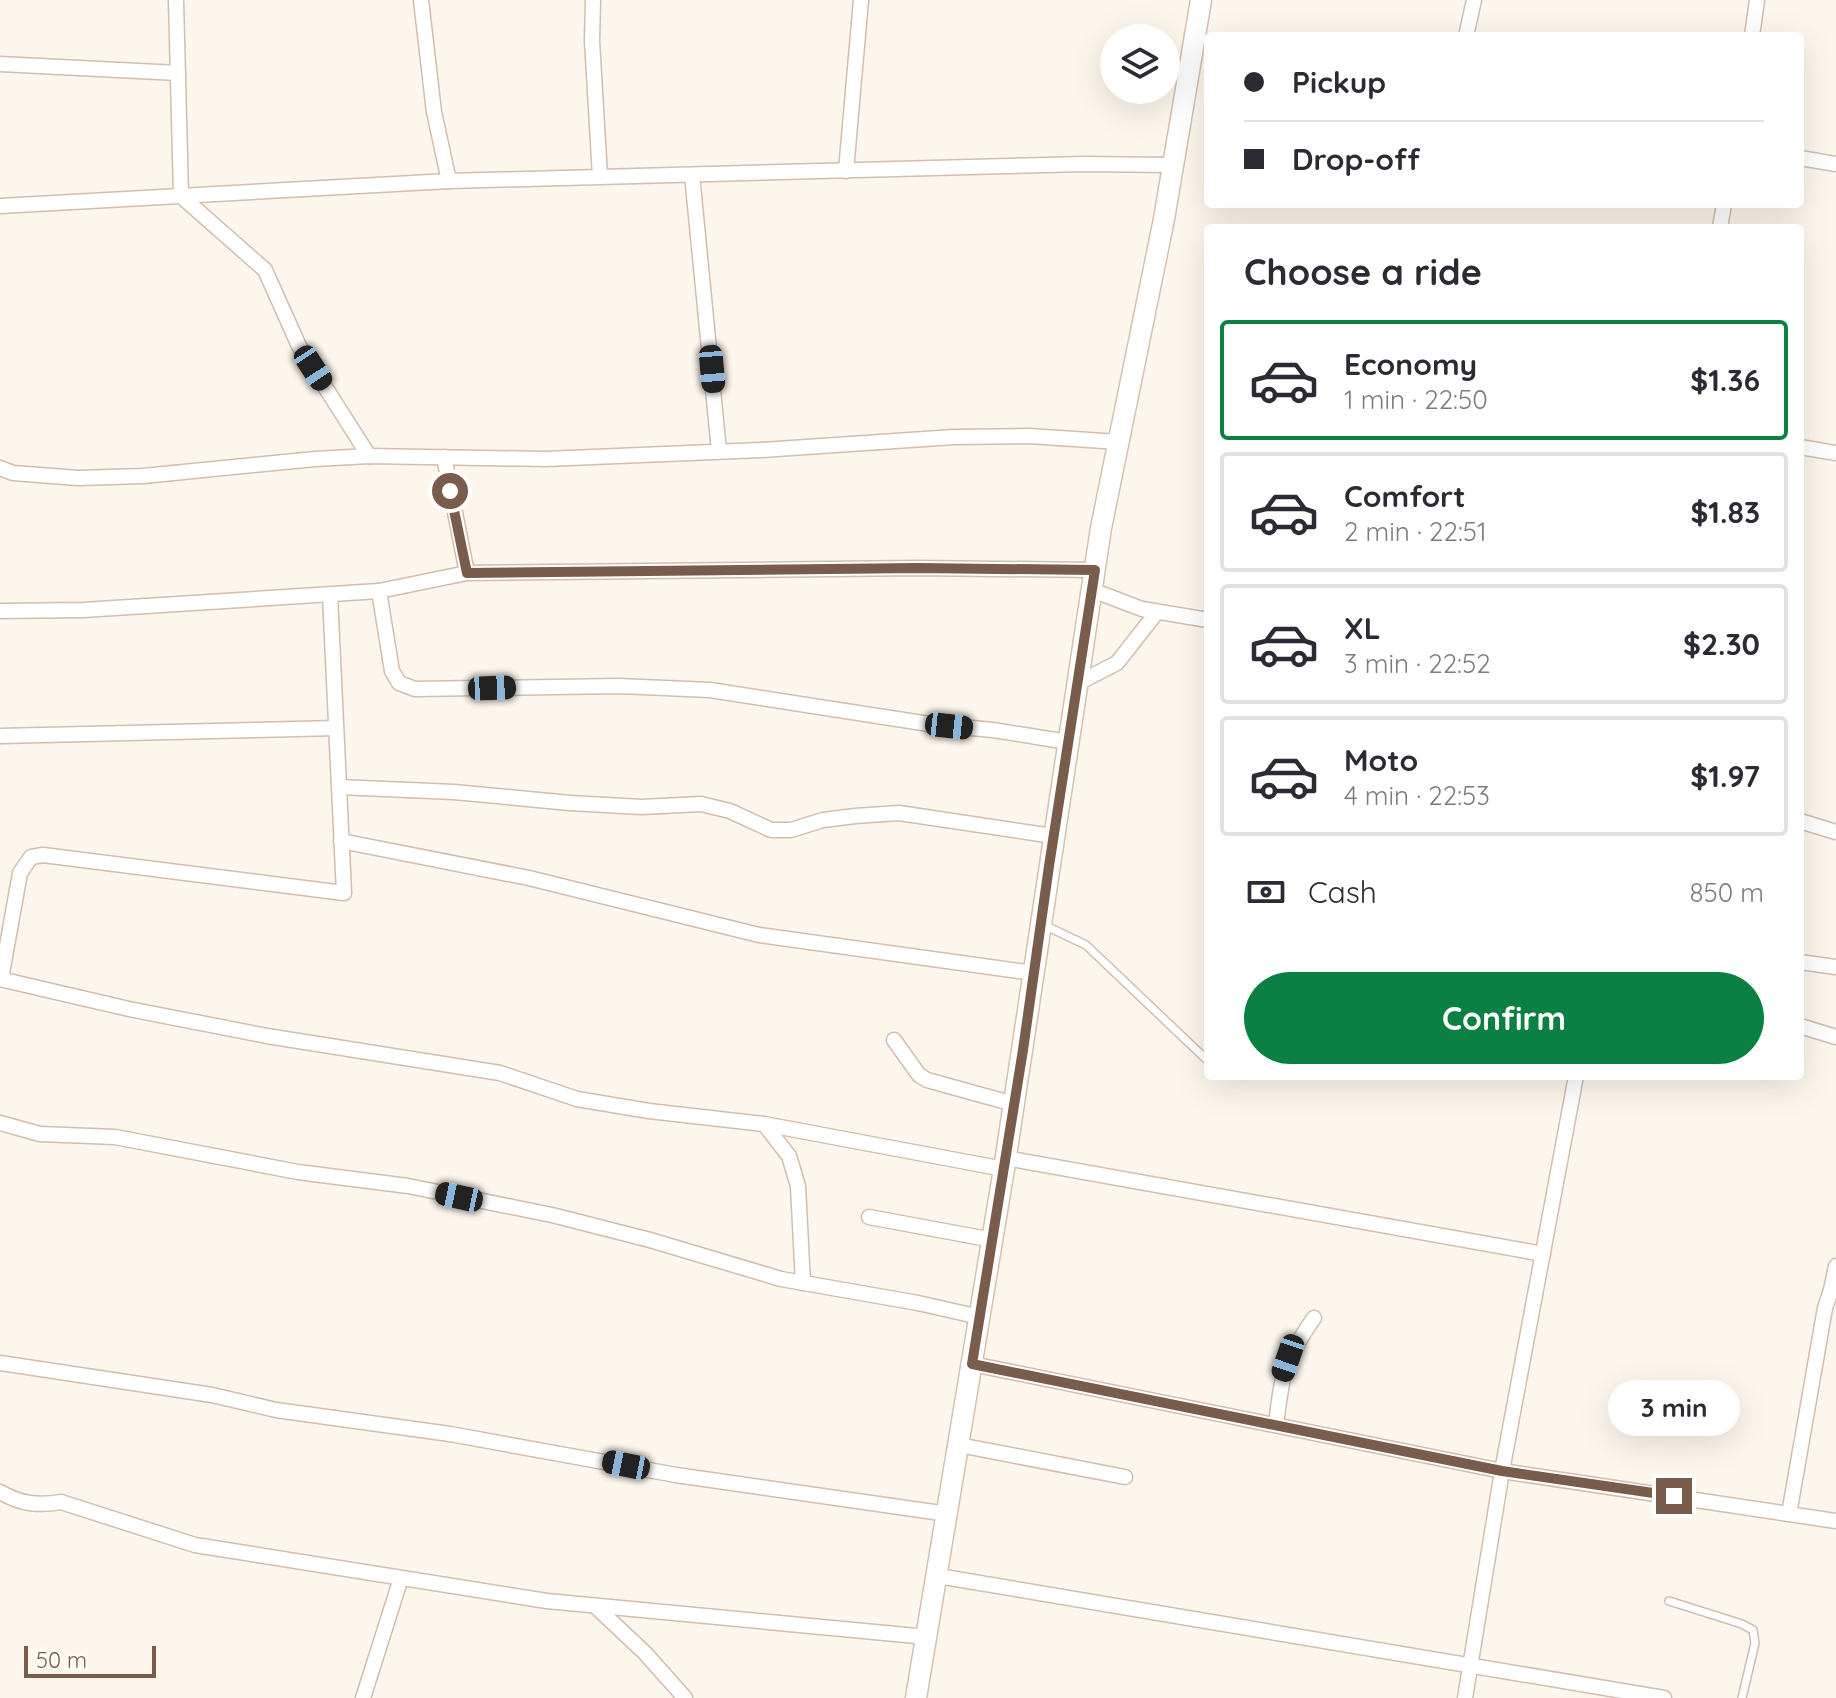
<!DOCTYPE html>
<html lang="en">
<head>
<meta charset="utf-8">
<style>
  :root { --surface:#fff; --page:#f2f2f3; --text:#2b2b33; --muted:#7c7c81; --line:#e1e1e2; --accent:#0b8043 }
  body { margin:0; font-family:Quicksand,sans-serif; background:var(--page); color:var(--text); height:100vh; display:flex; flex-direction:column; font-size:30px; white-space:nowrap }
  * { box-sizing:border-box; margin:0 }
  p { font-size:26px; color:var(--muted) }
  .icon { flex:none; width:44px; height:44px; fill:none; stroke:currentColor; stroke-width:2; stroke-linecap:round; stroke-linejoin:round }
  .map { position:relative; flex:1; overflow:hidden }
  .side { position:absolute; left:1204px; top:224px; width:600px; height:856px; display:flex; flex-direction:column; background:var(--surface); border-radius:8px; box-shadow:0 8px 32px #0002 }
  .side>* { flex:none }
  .guide { position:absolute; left:1204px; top:32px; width:600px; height:176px; border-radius:8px; box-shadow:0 8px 32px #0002; display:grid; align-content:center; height:176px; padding:0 40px; background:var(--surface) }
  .controls { position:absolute; left:1100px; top:24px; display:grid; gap:16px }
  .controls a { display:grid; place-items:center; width:80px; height:80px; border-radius:50%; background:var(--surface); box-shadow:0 8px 32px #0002; font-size:40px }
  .scale { position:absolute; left:24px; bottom:20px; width:132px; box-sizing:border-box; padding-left:8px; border:4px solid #7a5c4d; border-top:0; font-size:22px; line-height:28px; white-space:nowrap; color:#7a5c4d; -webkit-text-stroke:6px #fffaf3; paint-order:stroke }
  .end { position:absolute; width:36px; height:36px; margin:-18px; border:10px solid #7a5c4d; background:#fff; box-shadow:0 0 0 4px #fff }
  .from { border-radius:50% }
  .bubble { position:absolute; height:56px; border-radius:28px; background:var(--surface); box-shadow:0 8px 32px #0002; font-size:26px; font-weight:700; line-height:56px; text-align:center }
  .car { position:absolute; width:24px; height:48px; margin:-24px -12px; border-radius:10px; box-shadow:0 0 6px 2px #0007; background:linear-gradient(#222 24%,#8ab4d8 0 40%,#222 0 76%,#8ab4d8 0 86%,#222 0) }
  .guide b { display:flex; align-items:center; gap:28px; height:76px; font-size:30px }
  .guide b+b { border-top:2px solid var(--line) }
  .guide i { width:20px; height:20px; background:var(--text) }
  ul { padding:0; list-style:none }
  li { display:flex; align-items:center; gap:24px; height:120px; margin:0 16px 12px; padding:0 24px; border:4px solid var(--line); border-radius:8px }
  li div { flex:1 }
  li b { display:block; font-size:30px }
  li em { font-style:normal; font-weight:700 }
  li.selected { border-color:var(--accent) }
  li>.icon { width:72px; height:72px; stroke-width:1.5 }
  h2 { padding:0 40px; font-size:36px; line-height:96px }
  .pay { display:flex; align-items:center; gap:20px; height:88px; padding:0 40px; font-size:30px }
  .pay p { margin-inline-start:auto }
  .action { display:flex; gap:16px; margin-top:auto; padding:16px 40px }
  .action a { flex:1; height:92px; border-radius:48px; background:var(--accent); color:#fff; font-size:32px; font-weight:700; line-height:92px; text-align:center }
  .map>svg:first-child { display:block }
</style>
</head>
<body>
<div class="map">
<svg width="1836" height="1698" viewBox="0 0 1836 1698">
  <rect width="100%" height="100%" fill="#fdf6ec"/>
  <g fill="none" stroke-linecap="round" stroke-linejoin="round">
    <g stroke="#d1beb0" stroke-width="10">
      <g id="lane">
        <path d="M1042,924L1086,945L1208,1061"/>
        <path d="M1669,1601L1742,1624L1753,1630L1755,1643L1742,1698"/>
      </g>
    </g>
    <g stroke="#d1beb0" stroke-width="17">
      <g id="street">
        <path d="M176,0L181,196L265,270L299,346L369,456"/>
        <path d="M421,0L434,112L449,181"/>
        <path d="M593,0L592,41L600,176"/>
        <path d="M1466,36L1474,0"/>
        <path d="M1752,36L1757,0"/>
        <path d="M0,64L178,73"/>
        <path d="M1800,158L1836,164"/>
        <path d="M846,171L861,0"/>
        <path d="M692,175L719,451"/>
        <path d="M0,206L449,181L1084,164L1171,165"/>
        <path d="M1720,228L1724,204"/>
        <path d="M1800,447L1836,453"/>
        <path d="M444,457L467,573"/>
        <path d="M0,468L13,473L78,478L143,476L315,459L369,456L545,459L761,450L954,437L1029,436L1119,442"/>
        <path d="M1092,590L1142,609L1208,620"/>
        <path d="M379,591L392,671L399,683L415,689L619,686L710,690L929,724L993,730L1068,742"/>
        <path d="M0,611L83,610L379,591L467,573L918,568L1095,570"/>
        <path d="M1078,683L1117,663L1157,612"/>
        <path d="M0,736L336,728"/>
        <path d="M339,787L454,792L570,803L642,807L701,804L730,811L771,830H791L823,820L855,816L899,813L1053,836"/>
        <path d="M1800,821L1836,832"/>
        <path d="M341,841L529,878L759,935L1033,973"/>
        <path d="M1800,962L1836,967"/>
        <path d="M0,979L129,1009L267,1036L500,1073L577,1099L649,1111L764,1124L1004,1169"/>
        <path d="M1,979L20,873L31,857L43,855L344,893L330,595"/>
        <path d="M1800,1026L1836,1037"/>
        <path d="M894,1040L919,1075L927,1080L1014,1104"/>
        <path d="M0,1123L40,1134L115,1137L298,1172L408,1186L552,1215L650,1240L781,1279L918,1303L980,1317"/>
        <path d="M764,1124L789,1156L798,1186L803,1283"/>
        <path d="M1006,1158L1543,1254"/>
        <path d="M869,1217L993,1240"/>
        <path d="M1831,1290L1836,1266"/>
        <path d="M0,1363L212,1395L276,1410L450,1434L676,1475L948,1514"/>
        <path d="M972,1364L1502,1471L1836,1521"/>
        <path d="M1276,1425C1282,1373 1284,1361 1314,1318"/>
        <path d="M959,1445L1125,1477"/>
        <path d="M0,1492C21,1504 38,1506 61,1502L195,1545L547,1601L927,1637"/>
        <path d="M1789,1514L1825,1308L1831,1290L1836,1287"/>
        <path d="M938,1576L1664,1698"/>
        <path d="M595,1606L645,1653L685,1698"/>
        <path d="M363,1698L401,1578"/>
        <path d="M1465,1698L1502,1471L1576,1076"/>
      </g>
    </g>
    <g stroke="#d6c0b0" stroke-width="23">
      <path id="secondary" d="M916,1698L1004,1169L1101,528L1164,219L1201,0"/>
    </g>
    <use href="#lane" stroke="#fff" stroke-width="7"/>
    <use href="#street" stroke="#fff" stroke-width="14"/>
    <use href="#secondary" stroke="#fff" stroke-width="20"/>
  </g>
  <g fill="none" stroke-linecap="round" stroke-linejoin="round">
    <path stroke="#7a5c4d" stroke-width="10" d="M450,491L467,573L918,568L1095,570L1049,866L1023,1050L972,1364L1502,1471L1674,1496"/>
  </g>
</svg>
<div class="controls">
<a><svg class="icon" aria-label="layers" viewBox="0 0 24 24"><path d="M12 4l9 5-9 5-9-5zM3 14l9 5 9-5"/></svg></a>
</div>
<div class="scale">50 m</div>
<i class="end from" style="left:450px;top:491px"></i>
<i class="end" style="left:1674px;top:1496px"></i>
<div class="bubble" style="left:1608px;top:1380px;width:132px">3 min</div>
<i class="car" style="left:313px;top:368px;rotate:147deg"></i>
<i class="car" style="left:712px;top:369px;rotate:175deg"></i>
<i class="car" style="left:492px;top:688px;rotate:88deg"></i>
<i class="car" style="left:949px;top:726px;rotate:96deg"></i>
<i class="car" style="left:459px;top:1197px;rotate:282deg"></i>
<i class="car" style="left:1288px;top:1358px;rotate:199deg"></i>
<i class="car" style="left:626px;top:1465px;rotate:281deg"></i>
<div class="guide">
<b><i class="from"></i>Pickup</b>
<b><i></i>Drop-off</b>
</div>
<section class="side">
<h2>Choose a ride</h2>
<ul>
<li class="selected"><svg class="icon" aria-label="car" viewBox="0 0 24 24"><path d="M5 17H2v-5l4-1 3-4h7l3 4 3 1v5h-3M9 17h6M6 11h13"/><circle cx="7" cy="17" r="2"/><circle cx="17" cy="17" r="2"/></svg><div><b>Economy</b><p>1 min · 22:50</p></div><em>$1.36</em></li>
<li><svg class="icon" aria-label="car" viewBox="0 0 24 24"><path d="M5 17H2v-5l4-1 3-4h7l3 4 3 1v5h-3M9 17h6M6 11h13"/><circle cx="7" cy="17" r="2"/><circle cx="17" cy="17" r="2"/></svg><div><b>Comfort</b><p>2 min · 22:51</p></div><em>$1.83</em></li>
<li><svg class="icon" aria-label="car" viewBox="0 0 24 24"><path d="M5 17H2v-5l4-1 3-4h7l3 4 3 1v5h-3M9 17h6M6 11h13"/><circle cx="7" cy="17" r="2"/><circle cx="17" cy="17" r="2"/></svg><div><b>XL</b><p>3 min · 22:52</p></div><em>$2.30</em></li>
<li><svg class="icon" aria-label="car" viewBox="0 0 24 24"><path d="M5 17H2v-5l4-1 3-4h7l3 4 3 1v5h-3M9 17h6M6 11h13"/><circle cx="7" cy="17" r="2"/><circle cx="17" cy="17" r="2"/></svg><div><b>Moto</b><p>4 min · 22:53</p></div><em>$1.97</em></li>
</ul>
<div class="pay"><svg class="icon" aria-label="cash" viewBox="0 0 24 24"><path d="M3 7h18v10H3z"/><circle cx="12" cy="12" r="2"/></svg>Cash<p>850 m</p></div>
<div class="action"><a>Confirm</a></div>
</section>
</div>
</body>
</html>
